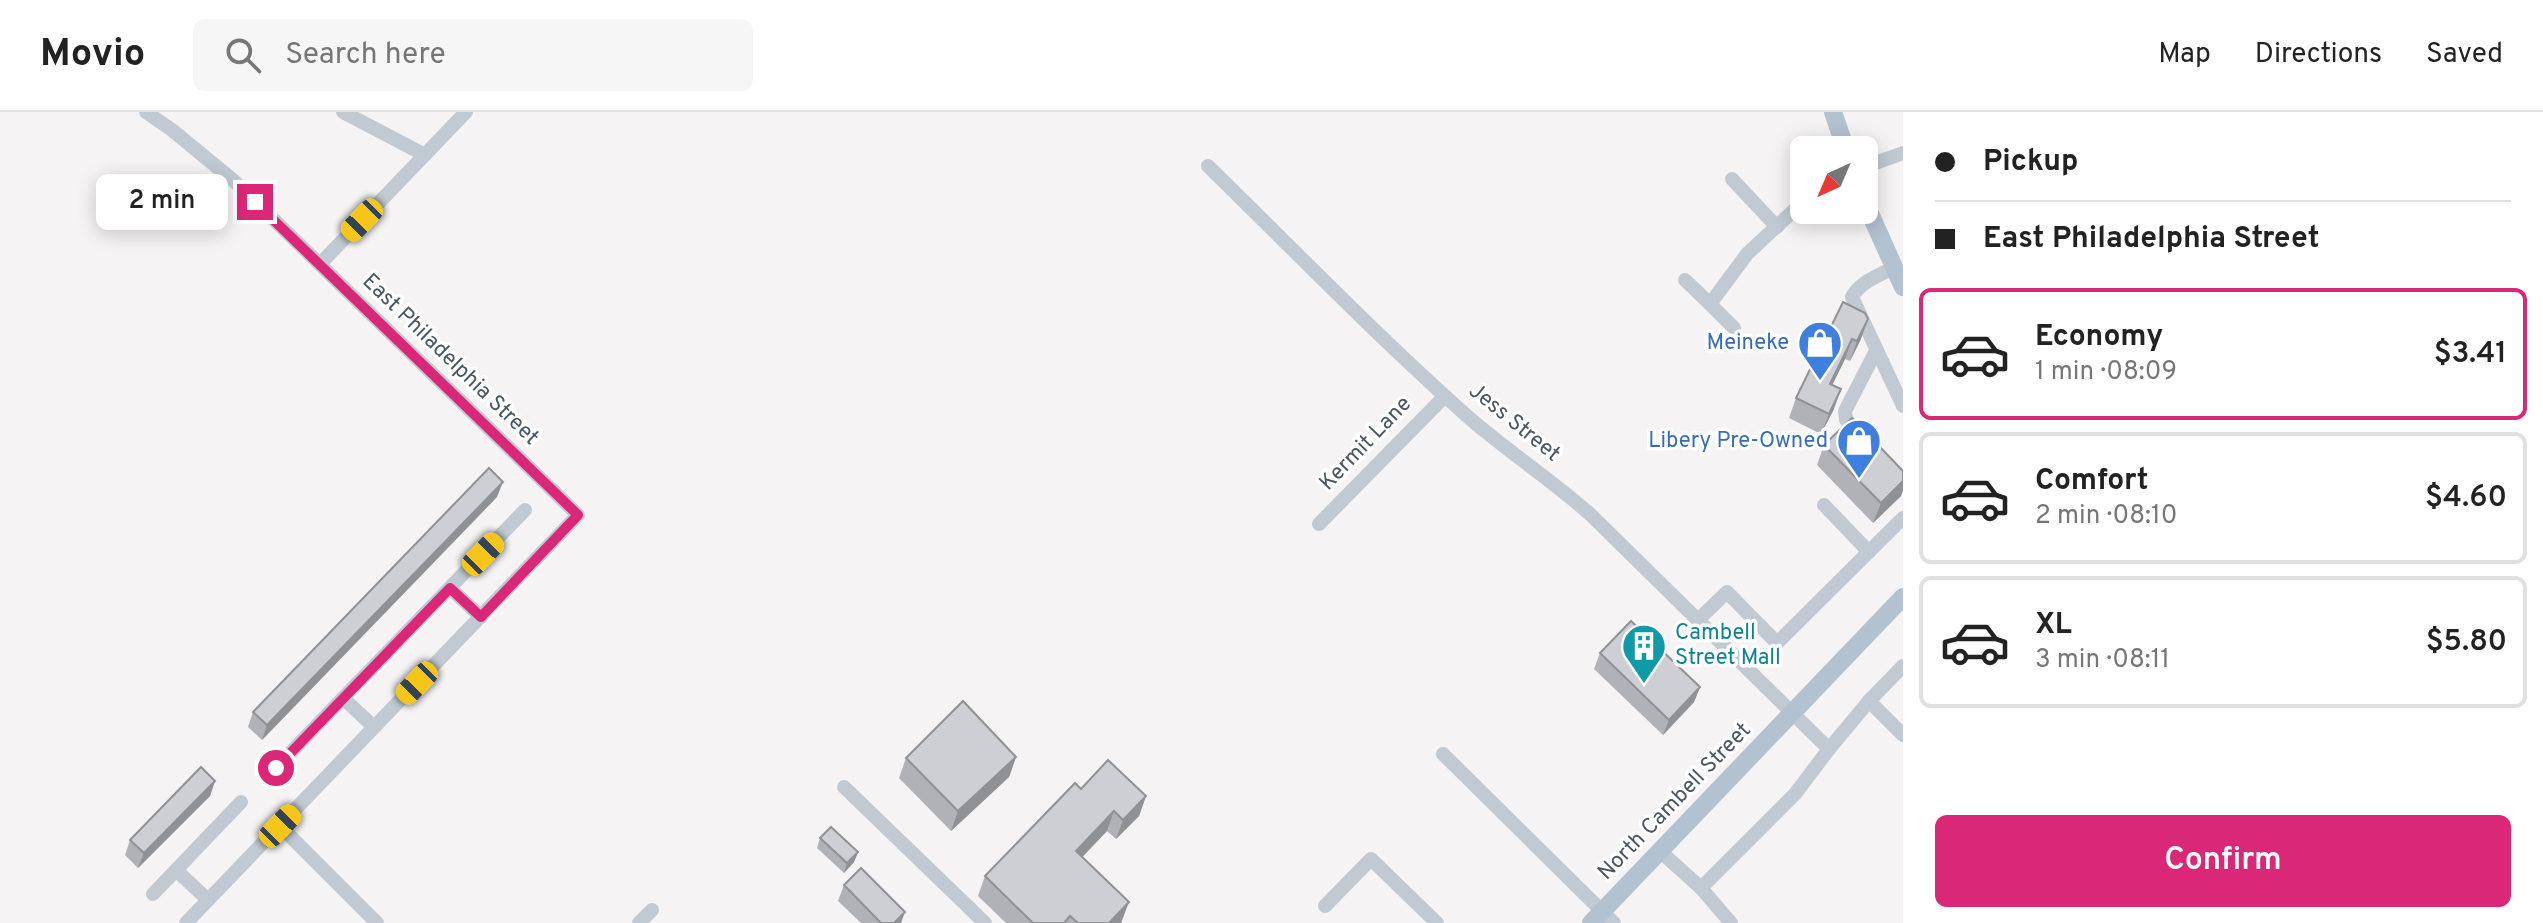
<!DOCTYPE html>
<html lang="en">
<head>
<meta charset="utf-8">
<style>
  :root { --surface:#fff; --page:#f6f6f6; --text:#222; --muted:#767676; --line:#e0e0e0; --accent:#db2777 }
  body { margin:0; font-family:Overpass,sans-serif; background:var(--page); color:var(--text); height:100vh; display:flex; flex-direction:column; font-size:30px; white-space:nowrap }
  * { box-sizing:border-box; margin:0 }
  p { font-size:26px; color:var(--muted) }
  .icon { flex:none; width:44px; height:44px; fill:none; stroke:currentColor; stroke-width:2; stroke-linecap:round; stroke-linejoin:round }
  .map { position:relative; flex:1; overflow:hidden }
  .drawer { display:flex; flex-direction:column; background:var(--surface); width:640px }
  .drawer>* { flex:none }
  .guide { display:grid; align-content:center; height:176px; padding:0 32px; background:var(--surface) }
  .needle { width:52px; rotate:224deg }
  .fabs { position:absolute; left:1790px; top:24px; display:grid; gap:16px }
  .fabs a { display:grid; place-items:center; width:88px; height:88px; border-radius:12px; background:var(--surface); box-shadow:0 4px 20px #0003; font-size:40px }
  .end { position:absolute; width:36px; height:36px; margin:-18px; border:10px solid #db2777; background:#fff; box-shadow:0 0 0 4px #fff }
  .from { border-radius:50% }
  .bubble { position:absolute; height:56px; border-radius:12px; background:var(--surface); box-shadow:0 4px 20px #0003; font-size:26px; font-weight:600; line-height:56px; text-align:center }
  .car { position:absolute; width:24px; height:48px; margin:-24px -12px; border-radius:10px; box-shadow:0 0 6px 2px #0007; background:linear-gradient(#f5c518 24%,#345 0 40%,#f5c518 0 76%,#345 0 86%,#f5c518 0) }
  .guide b { display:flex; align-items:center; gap:28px; height:76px; font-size:30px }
  .guide b+b { border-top:2px solid var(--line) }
  .guide i { width:20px; height:20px; background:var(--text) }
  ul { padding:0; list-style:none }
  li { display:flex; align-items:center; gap:24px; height:132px; margin:0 16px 12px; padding:0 16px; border:4px solid var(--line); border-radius:12px }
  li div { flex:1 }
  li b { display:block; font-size:30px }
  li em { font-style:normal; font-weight:600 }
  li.on { border-color:var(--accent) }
  li>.icon { width:72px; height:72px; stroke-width:1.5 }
  .button { display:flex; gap:16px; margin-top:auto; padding:16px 32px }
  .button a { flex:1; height:92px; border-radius:12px; background:var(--accent); color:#fff; font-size:32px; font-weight:600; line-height:92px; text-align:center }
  header { display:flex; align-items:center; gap:48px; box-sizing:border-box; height:112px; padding:0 40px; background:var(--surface); border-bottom:2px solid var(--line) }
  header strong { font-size:38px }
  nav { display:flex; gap:44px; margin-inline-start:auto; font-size:28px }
  .search { width:560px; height:72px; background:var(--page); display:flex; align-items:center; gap:20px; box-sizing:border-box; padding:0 28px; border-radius:12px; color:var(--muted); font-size:30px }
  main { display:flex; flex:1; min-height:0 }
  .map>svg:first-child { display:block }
</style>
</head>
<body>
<header>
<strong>Movio</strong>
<div class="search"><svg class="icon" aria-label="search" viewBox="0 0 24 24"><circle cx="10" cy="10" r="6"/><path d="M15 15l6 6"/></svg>Search here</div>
<nav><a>Map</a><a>Directions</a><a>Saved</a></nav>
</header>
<main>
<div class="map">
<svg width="1903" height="811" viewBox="0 0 1903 811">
  <rect width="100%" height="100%" fill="#f5f3f3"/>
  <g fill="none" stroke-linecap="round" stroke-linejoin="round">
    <g stroke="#c1cad2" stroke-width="14">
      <path d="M146,0L172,18L234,69L578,403L186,811"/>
      <path d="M343,0L425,43"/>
      <path d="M1208,54C1294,138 1378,225 1467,304C1507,339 1552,368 1591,403L1829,637L1869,589"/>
      <path d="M1864,55L1903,41"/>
      <path d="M1732,67L1777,115"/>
      <path d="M320,152L466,0"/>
      <path d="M1893,156C1878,164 1860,170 1852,185L1903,294"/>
      <path d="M1685,168L1710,192L1747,142L1804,89"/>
      <path d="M1710,192L1734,216"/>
      <path d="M1859,321L1846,308L1845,299L1876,239"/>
      <path d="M1824,393L1869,440"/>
      <path d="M1319,412L1445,284"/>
      <path d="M450,476L481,505"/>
      <path d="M1698,508L1727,480L1777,531L1903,406"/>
      <path d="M1903,554L1869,589L1903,623"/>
      <path d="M343,586L525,398"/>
      <path d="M1443,642L1614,811"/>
      <path d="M274,658L343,586L374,615"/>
      <path d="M844,675L985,811"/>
      <path d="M280,714L377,811"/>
      <path d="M1661,740L1701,776L1795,682L1829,637"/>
      <path d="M176,758L241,690"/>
      <path d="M1701,776L1731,811"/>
      <path d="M153,782L176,758L208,788"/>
      <path d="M1325,794L1371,747L1437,811"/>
      <path d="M639,811L652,798"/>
    </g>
    <g stroke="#b3c2d1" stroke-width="18">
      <path d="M1833,0L1846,38"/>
      <path d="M1864,88L1903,175"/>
      <path d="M1591,811L1903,485"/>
    </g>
  </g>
  <g fill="#b0b2b7">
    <path d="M1843,190L1861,227L1850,249L1845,247L1832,273L1834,297L1821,322L1789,306L1796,286Z"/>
    <path d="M1824,333L1903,359V378L1901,384L1873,411L1817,353Z"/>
    <path d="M497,385L262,628L248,615L253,600Z"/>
    <path d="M1600,541L1700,575L1694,590L1663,623L1594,557Z"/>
    <path d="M1016,645L1009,665L951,719L899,666L906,646Z"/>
    <path d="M215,669L210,684L138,756L125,743L130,728Z"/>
    <path d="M1081,677L1146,684L1139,704L1116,727L1107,719L1082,745L1122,810L1121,811H1006L978,784L985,764Z"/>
    <path d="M820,726L858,740L854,750L844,761L817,736Z"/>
    <path d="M844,773L901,811H861L838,789Z"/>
  </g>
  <g fill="#909195">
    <path d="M1868,207L1861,227L1850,249L1857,229Z"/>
    <path d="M1852,227L1845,247L1823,292L1830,272Z"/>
    <path d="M1841,277L1834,297L1821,322L1829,302Z"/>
    <path d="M1903,369V378L1901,384L1873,411L1881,391Z"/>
    <path d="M503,370L497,385L262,628L267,613Z"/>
    <path d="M1700,575L1694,590L1663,623L1669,608Z"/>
    <path d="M1016,645L1009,665L951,719L958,699Z"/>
    <path d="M215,669L210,684L138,756L144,741Z"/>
    <path d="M1146,684L1139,704L1116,727L1123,708Z"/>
    <path d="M1114,699L1107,719L1069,759L1076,739Z"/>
    <path d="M858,740L854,750L844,761L847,751Z"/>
    <path d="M1129,790L1121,811H1109Z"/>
    <path d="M905,800L901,811H894Z"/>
  </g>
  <g fill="#cdcfd5" stroke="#909195" stroke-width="2">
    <path d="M1843,190L1865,201L1868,207L1857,229L1852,227L1830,272L1841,277L1829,302L1796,286Z"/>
    <path d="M1852,306L1903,359V369L1881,391L1824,333Z"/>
    <path d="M489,356L503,370L267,613L253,600Z"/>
    <path d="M1631,509L1700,575L1669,608L1600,541Z"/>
    <path d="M963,589L1016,645L958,699L906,646Z"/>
    <path d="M1108,648L1146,684L1123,708L1114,699L1076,739L1129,790L1109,811H1078L1070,804L1064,811H1033L985,764L1075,671L1081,677Z"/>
    <path d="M201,655L215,669L144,741L130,728Z"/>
    <path d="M831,715L858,740L847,751L820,726Z"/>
    <path d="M861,756L905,800L894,811H881L844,773Z"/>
  </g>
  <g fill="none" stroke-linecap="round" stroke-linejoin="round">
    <path stroke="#db2777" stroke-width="10" d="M255,90L578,403L481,505L450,476L276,656"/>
  </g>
  <defs>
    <g id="shop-pin" transform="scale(2.3)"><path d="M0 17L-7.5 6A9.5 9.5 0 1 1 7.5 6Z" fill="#3f7fe0" stroke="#fff"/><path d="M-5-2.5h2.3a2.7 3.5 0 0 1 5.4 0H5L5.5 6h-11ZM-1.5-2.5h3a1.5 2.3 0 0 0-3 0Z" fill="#fff"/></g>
    <g id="building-pin" transform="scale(2.3)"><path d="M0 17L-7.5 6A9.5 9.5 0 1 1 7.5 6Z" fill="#0f9aa8" stroke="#fff"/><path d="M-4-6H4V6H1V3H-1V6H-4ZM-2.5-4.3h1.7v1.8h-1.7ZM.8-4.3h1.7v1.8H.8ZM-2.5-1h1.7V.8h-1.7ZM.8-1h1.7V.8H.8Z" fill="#fff"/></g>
  </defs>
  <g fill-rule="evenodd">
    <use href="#shop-pin" x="1820" y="231"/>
    <use href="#shop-pin" x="1859" y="329"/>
    <use href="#building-pin" x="1644" y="534"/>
  </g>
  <g text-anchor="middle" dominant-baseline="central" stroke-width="7" stroke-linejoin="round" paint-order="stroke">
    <g font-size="22" fill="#366cbe" stroke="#fff" text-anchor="end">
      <text x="1789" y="231">Meineke</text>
      <text x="1828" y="329">Libery Pre-Owned</text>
    </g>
    <g font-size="22" fill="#4a5661" stroke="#fff">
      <text transform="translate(450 248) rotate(44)">East Philadelphia Street</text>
      <text transform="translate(1514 311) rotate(39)">Jess Street</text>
      <text transform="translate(1366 332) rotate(-46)">Kermit Lane</text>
      <text transform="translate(1675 690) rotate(-46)">North Cambell Street</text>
    </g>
    <g font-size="22" fill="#0d838f" stroke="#fff" text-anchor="start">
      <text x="1675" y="521">Cambell<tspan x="1675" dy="25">Street Mall</tspan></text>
    </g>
  </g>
</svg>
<div class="fabs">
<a><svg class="needle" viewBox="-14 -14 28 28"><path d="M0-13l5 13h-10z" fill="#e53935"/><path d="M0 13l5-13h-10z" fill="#767676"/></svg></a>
</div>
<i class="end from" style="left:276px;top:656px"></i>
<i class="end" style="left:255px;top:90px"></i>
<div class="bubble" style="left:96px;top:62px;width:132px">2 min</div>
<i class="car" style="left:362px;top:108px;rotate:224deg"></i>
<i class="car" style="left:483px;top:442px;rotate:44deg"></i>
<i class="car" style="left:417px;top:571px;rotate:224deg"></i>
<i class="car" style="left:280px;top:714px;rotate:44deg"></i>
</div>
<section class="drawer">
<div class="guide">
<b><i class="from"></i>Pickup</b>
<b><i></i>East Philadelphia Street</b>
</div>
<ul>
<li class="on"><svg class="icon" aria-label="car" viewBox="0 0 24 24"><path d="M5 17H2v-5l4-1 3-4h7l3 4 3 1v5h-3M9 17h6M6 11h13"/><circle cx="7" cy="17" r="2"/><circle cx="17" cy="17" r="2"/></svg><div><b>Economy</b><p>1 min · 08:09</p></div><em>$3.41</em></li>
<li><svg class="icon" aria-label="car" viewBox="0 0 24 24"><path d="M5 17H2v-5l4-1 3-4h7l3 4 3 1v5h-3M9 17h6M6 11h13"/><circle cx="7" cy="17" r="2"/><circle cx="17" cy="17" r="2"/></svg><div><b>Comfort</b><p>2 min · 08:10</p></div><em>$4.60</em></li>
<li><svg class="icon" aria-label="car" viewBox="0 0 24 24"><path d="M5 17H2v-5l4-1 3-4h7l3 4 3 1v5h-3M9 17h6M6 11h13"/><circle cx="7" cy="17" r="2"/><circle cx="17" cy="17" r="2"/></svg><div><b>XL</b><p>3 min · 08:11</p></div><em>$5.80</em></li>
</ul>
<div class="button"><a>Confirm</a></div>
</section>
</main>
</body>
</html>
